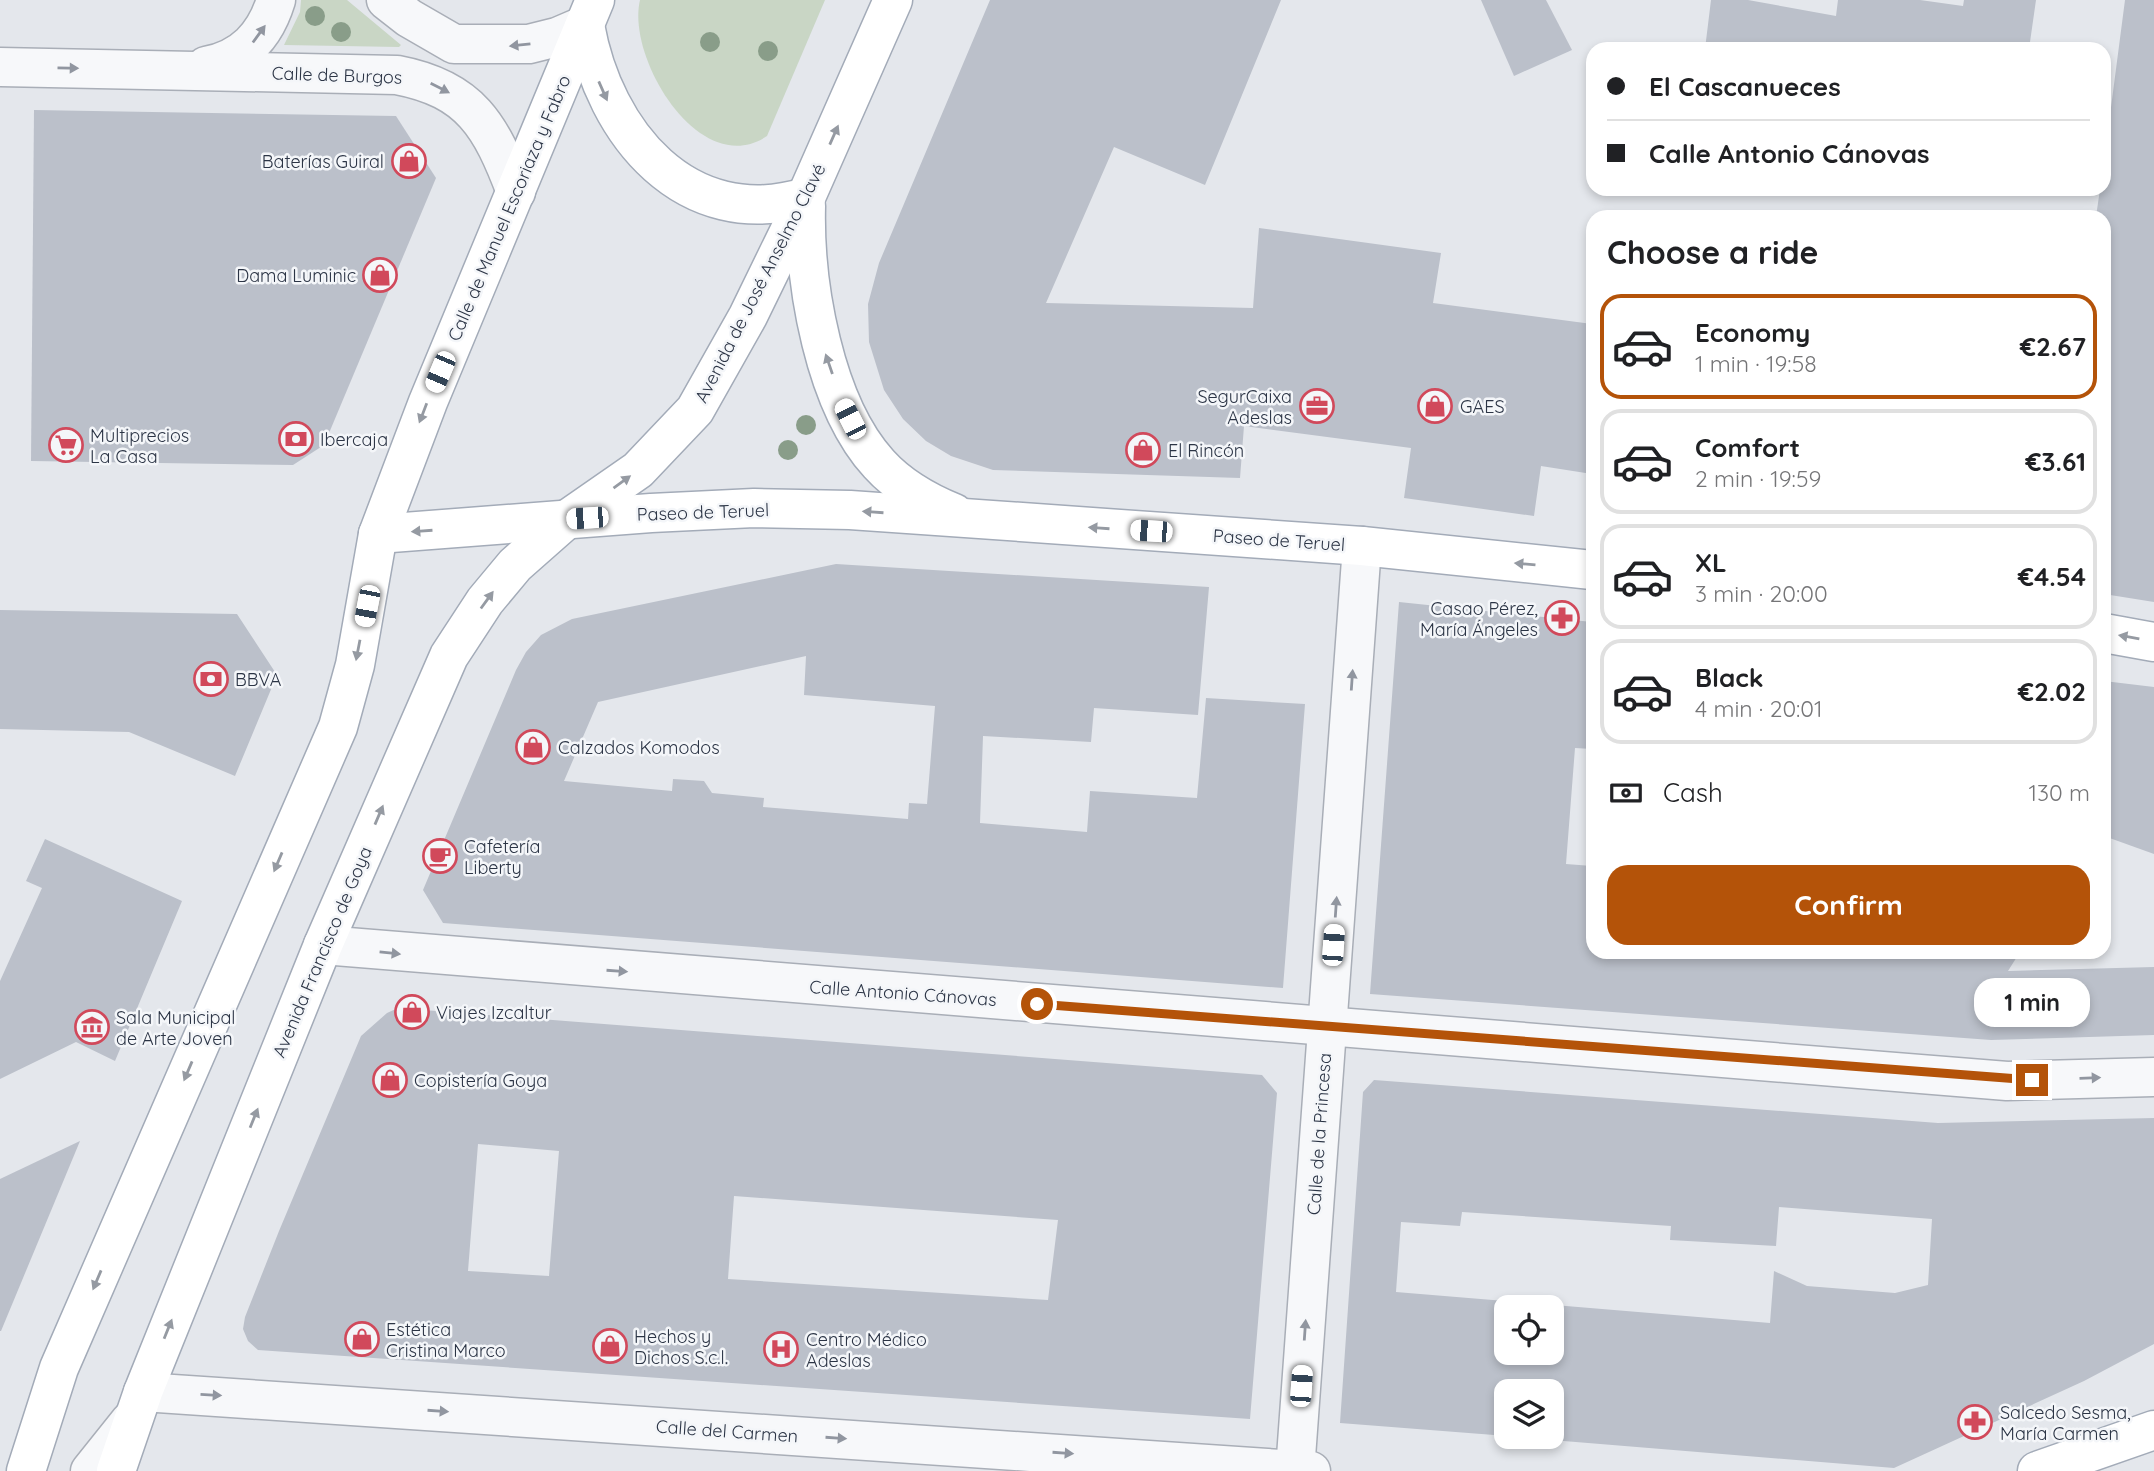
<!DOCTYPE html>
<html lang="en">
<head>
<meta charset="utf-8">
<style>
  :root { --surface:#fff; --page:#f6f6f6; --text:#202124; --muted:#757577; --line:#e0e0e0; --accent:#b45309 }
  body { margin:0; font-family:Quicksand,sans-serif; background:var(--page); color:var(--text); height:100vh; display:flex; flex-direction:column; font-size:26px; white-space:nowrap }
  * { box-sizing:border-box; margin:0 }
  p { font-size:23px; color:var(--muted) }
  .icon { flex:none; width:38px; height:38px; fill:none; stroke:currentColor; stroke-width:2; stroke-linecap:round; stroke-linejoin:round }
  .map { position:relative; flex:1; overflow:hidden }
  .panel { position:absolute; left:1586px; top:210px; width:525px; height:749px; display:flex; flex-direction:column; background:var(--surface); border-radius:21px; box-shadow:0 4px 10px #0003 }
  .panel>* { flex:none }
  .top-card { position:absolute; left:1586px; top:42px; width:525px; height:154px; border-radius:21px; box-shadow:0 4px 10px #0003; display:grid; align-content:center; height:154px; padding:0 21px; background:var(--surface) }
  .buttons { position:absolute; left:1494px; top:1295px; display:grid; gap:14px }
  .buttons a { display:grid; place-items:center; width:70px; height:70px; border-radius:14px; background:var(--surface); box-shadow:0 4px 10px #0003; font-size:35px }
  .end { position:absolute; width:32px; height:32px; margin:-16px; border:9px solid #b45309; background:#fff; box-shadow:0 0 0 4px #fff }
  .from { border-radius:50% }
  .bubble { position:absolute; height:49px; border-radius:21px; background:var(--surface); box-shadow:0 4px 10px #0003; font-size:23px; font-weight:700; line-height:49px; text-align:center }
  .car { position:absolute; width:21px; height:42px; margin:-21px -10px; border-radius:9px; box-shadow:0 0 5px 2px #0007; background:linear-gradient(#fff 24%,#345 0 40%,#fff 0 76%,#345 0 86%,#fff 0) }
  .top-card b { display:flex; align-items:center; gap:24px; height:66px; font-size:26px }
  .top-card b+b { border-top:2px solid var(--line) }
  .top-card i { width:18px; height:18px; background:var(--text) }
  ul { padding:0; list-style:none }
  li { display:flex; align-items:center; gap:21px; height:105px; margin:0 14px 10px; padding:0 7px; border:4px solid var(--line); border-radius:21px }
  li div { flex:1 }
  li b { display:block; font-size:26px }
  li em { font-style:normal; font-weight:700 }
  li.selected { border-color:var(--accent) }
  li>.icon { width:63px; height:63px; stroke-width:1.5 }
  h2 { padding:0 21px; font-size:32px; line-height:84px }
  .pay { display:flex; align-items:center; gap:18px; height:77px; padding:0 21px; font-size:26px }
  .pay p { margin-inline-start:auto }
  .cta { display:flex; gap:14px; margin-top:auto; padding:14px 21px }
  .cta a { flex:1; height:80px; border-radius:21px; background:var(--accent); color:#fff; font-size:28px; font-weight:700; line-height:80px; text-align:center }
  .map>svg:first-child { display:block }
</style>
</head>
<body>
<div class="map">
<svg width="2154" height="1471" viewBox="0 0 2154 1471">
  <rect width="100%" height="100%" fill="#e4e7ec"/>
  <g fill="#c9d6c5">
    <path d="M301,0H347L401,45L399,47L284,45L300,12Z"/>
    <path d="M640,0H825L767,136C700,181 626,58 640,0Z"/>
  </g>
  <g fill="#bbc0ca" fill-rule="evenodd">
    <path d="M990,0H1281L1205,185L1114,147L1046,303L1253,308L1259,228L1441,253L1433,303L1592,324V474L1541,466L1534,516L1404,498L1411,448L1244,426L1240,478L993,470L951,456L926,441L903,419L884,390L869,342L868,304L879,263Z"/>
    <path d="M1481,0H1546L1572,50L1514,76Z"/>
    <path d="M1711,0H1748L1836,16L1838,0H1920L1963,6L1964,0H2036L2029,49H1705Z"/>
    <path d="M2125,0H2154V602L2104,594V217H2096L2100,189H2104V161Z"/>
    <path d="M34,110L396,116L436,178L324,445L293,465L31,461Z"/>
    <path d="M836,564L1209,587L1198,715L1094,708L1091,742L983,736L980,823L1087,832L1090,791L1197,798L1206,698L1305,704L1283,988L443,923L423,890L516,670L526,652L541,635L572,619ZM806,656L804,695L935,706L927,804L909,803L908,819L763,807L764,798L712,793L704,781L673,779L672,791L564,781L598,702Z"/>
    <path d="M1399,602L1592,622V749L1575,748L1566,864L1592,866V952H2020L2008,971L2154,967V1035L1991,1040L1370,994Z"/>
    <path d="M0,610L237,614L277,675L235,776L129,732L0,729Z"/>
    <path d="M2104,681L2154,687V854L2104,836Z"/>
    <path d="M45,839L182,901L115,1061L76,1042L0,1079V981L42,888L26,881Z"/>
    <path d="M398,1008L1262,1075L1277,1093L1250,1419L258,1350L248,1341L243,1329L245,1317L279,1231L361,1036L387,1013ZM478,1144L559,1151L549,1276L468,1271ZM734,1196L1058,1220L1048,1300L728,1279Z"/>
    <path d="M1374,1080L1938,1123L2154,1118V1344L2084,1381L1894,1468L1515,1437H1552V1391H1507V1436L1340,1423L1363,1092ZM1779,1207L1932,1219L1928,1285L1895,1293L1807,1286L1774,1271L1770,1323L1396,1292L1401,1222L1460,1226L1462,1212L1671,1226L1670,1240L1776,1246ZM1507,1307H1552V1353H1507Z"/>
    <path d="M80,1141L1,1331H0V1179Z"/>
  </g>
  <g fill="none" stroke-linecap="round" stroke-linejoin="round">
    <g stroke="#a9aeb7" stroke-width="41">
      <g id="minor">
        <path d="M386,0L409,18L454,44H529L557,37L585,25"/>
        <path d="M206,66C243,59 265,36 276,0"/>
        <path d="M0,67L397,75C471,89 491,126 516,192"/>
        <path d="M323,945L2007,1081L2154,1077"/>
        <path d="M143,1392L1311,1471"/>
        <path d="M90,1471L130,1421"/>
        <path d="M1295,1471L1362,546"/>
      </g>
    </g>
    <g stroke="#a3abb8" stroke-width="41">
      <g id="major">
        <path d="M585,25C604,133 686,233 806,197"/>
        <path d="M806,206C804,284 824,404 879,464C898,485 927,502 954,513"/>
        <path d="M378,534L651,513L754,508L850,510L1362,546L1592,570"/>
        <path d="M2104,633L2154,642"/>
        <path d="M26,1471L59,1368L338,727L355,665L378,534L428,402L595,0"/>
        <path d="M116,1471L143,1392L323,945L449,656L485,601L515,565L566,520L638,470L695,410L748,316L806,197L893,0"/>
        <path d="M2037,1471L2154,1430"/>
      </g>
    </g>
    <use href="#minor" stroke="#f7f8fa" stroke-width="38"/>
    <use href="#major" stroke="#fff" stroke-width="38"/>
  </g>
  <g fill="#899d89">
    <circle cx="315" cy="16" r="10"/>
    <circle cx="341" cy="32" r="10"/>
    <circle cx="710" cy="42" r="10"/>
    <circle cx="768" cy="51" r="10"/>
    <circle cx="806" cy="425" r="10"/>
    <circle cx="788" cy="450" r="10"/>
  </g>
  <defs><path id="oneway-solid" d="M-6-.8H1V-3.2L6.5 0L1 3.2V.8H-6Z" transform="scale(1.75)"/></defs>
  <g fill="#9196a0">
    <use href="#oneway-solid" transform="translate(259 34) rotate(-54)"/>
    <use href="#oneway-solid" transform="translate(520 45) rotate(174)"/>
    <use href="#oneway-solid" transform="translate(68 68) rotate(1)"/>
    <use href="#oneway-solid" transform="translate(440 88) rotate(27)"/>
    <use href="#oneway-solid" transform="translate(1352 680) rotate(-86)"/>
    <use href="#oneway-solid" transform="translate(1336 907) rotate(-86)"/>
    <use href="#oneway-solid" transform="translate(390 953) rotate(6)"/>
    <use href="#oneway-solid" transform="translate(617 971) rotate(4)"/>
    <use href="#oneway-solid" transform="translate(2090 1078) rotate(-2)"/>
    <use href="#oneway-solid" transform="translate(1305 1330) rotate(-86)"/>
    <use href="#oneway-solid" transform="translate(211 1395) rotate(3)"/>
    <use href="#oneway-solid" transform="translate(438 1411) rotate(4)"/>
    <use href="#oneway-solid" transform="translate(836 1438) rotate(4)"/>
    <use href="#oneway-solid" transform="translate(1063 1453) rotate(4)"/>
  </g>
  <g fill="#959aa2">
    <use href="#oneway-solid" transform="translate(603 91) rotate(66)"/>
    <use href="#oneway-solid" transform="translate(834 135) rotate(-66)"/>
    <use href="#oneway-solid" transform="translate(829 364) rotate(-109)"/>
    <use href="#oneway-solid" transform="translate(423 413) rotate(111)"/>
    <use href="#oneway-solid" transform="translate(622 482) rotate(-36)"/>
    <use href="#oneway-solid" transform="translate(873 512) rotate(-176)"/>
    <use href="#oneway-solid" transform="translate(1099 528) rotate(-176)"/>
    <use href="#oneway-solid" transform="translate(422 531) rotate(176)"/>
    <use href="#oneway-solid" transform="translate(1525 564) rotate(-175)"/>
    <use href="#oneway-solid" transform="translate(487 600) rotate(-54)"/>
    <use href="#oneway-solid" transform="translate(2129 637) rotate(-170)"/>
    <use href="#oneway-solid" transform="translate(358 650) rotate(101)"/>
    <use href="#oneway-solid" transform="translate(379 815) rotate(-67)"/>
    <use href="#oneway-solid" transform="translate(278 862) rotate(113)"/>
    <use href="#oneway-solid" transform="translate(188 1071) rotate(113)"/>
    <use href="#oneway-solid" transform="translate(254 1118) rotate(-68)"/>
    <use href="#oneway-solid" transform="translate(97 1280) rotate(113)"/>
    <use href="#oneway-solid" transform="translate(168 1329) rotate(-68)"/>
  </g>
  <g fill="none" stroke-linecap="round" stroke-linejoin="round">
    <path stroke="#b45309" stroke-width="9" d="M1037,1004L2032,1080"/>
  </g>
  <defs>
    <g id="shop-ring" transform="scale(1.75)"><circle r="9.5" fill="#f4f6f9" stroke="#d1495b" stroke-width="1.5"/><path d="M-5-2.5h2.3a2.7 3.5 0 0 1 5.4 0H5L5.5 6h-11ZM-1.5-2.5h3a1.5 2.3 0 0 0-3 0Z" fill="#d1495b"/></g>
    <g id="office-ring" transform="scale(1.75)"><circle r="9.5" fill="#f4f6f9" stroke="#d1495b" stroke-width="1.5"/><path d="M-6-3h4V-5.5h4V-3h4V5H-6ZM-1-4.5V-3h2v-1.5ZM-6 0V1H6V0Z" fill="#d1495b"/></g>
    <g id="bank-ring" transform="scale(1.75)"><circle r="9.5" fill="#f4f6f9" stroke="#d1495b" stroke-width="1.5"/><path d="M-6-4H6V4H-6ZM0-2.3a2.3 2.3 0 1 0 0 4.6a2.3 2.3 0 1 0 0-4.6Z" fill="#d1495b"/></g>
    <g id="supermarket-ring" transform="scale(1.75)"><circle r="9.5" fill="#f4f6f9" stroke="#d1495b" stroke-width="1.5"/><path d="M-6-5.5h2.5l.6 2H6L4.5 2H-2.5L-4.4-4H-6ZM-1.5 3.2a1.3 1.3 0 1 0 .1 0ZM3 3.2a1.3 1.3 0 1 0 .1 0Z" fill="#d1495b"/></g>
    <g id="pharmacy-ring" transform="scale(1.75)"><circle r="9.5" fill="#f4f6f9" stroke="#d1495b" stroke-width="1.5"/><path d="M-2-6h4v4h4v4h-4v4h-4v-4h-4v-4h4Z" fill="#d1495b"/></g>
    <g id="cafe-ring" transform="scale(1.75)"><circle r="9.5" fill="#f4f6f9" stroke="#d1495b" stroke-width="1.5"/><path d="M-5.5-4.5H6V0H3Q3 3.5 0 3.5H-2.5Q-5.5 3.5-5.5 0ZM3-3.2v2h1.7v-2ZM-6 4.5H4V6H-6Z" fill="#d1495b"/></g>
    <g id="museum-ring" transform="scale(1.75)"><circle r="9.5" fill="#f4f6f9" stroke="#d1495b" stroke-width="1.5"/><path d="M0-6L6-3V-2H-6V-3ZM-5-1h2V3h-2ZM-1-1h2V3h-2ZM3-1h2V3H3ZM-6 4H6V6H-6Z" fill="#d1495b"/></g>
    <g id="hospital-ring" transform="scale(1.75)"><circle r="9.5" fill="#f4f6f9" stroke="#d1495b" stroke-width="1.5"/><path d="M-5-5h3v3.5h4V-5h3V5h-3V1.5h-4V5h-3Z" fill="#d1495b"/></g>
  </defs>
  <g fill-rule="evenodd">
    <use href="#shop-ring" x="409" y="161"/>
    <use href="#shop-ring" x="380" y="275"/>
    <use href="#office-ring" x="1317" y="406"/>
    <use href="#shop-ring" x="1435" y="406"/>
    <use href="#bank-ring" x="296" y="439"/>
    <use href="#supermarket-ring" x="66" y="445"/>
    <use href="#shop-ring" x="1143" y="450"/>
    <use href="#pharmacy-ring" x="1562" y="618"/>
    <use href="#bank-ring" x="211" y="679"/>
    <use href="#shop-ring" x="533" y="747"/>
    <use href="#cafe-ring" x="440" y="856"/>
    <use href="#shop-ring" x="412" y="1012"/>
    <use href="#museum-ring" x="92" y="1027"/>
    <use href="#shop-ring" x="390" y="1080"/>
    <use href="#shop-ring" x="362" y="1339"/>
    <use href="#shop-ring" x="610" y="1346"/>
    <use href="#hospital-ring" x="781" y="1349"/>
    <use href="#pharmacy-ring" x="1975" y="1422"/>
  </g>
  <g text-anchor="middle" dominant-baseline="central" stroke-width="5" stroke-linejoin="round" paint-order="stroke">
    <g font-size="18" fill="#2b3445" stroke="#f4f6f9">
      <text transform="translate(337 75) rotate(2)">Calle de Burgos</text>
      <text transform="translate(509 208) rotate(-67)">Calle de Manuel Escoriaza y Fabro</text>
      <text transform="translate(760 283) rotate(-63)">Avenida de José Anselmo Clavé</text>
      <text transform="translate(703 512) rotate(-2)">Paseo de Teruel</text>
      <text transform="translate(1279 540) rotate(4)">Paseo de Teruel</text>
      <text transform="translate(322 952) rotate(-67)">Avenida Francisco de Goya</text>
      <text transform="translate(903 993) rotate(4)">Calle Antonio Cánovas</text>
      <text transform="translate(1319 1134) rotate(-86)">Calle de la Princesa</text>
      <text transform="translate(727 1431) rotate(4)">Calle del Carmen</text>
    </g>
    <g font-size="18" fill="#2b3445" stroke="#f4f6f9" text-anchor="start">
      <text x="384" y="161" text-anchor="end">Baterías Guiral</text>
      <text x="356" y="275" text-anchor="end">Dama Luminic</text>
      <text x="1292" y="396" text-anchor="end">SegurCaixa<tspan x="1292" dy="21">Adeslas</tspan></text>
      <text x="1460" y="406">GAES</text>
      <text x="90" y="435">Multiprecios<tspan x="90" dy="21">La Casa</tspan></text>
      <text x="320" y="439">Ibercaja</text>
      <text x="1168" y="450">El Rincón</text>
      <text x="1538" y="608" text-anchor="end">Casao Pérez,<tspan x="1538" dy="21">María Ángeles</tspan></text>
      <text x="235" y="679">BBVA</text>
      <text x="558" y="747">Calzados Komodos</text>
      <text x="464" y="846">Cafetería<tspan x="464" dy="21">Liberty</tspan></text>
      <text x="436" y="1012">Viajes Izcaltur</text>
      <text x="116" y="1017">Sala Municipal<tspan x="116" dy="21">de Arte Joven</tspan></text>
      <text x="414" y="1080">Copistería Goya</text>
      <text x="386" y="1329">Estética<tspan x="386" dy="21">Cristina Marco</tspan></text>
      <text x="634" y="1336">Hechos y<tspan x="634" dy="21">Dichos S.c.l.</tspan></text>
      <text x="806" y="1339">Centro Médico<tspan x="806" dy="21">Adeslas</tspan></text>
      <text x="2000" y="1412">Salcedo Sesma,<tspan x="2000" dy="21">María Carmen</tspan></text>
    </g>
  </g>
</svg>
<div class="buttons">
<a><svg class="icon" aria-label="locate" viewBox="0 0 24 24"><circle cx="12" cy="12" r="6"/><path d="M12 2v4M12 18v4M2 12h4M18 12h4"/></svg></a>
<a><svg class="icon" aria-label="layers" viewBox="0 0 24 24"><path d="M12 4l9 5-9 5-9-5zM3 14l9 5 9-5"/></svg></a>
</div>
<i class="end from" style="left:1037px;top:1004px"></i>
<i class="end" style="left:2032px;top:1080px"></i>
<div class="bubble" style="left:1974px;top:978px;width:116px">1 min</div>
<i class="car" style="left:440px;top:372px;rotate:203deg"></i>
<i class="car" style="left:850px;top:419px;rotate:333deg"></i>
<i class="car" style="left:587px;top:518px;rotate:266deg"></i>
<i class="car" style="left:1151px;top:531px;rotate:274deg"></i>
<i class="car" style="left:367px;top:606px;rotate:191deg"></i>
<i class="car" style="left:1333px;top:945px;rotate:4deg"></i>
<i class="car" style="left:1301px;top:1386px;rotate:4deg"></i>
<div class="top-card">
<b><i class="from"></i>El Cascanueces</b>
<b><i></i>Calle Antonio Cánovas</b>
</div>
<section class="panel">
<h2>Choose a ride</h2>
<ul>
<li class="selected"><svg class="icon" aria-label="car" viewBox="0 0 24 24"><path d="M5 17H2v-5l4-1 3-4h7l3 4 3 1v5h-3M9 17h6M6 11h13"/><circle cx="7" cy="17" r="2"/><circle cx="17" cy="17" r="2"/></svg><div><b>Economy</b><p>1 min · 19:58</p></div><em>€2.67</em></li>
<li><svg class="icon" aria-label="car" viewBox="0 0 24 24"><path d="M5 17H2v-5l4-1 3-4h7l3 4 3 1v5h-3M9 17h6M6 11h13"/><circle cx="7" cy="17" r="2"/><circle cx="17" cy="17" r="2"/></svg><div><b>Comfort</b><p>2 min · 19:59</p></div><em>€3.61</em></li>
<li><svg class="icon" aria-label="car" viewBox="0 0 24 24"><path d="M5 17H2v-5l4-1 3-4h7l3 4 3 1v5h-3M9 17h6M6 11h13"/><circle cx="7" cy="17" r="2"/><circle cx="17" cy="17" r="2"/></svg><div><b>XL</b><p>3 min · 20:00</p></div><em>€4.54</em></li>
<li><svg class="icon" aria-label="car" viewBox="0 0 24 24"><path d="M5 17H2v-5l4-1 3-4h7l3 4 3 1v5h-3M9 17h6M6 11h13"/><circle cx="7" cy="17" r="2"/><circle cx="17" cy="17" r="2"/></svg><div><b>Black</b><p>4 min · 20:01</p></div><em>€2.02</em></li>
</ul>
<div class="pay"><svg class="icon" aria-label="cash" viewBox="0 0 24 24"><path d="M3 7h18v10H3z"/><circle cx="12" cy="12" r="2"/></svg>Cash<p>130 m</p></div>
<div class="cta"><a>Confirm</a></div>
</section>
</div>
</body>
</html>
